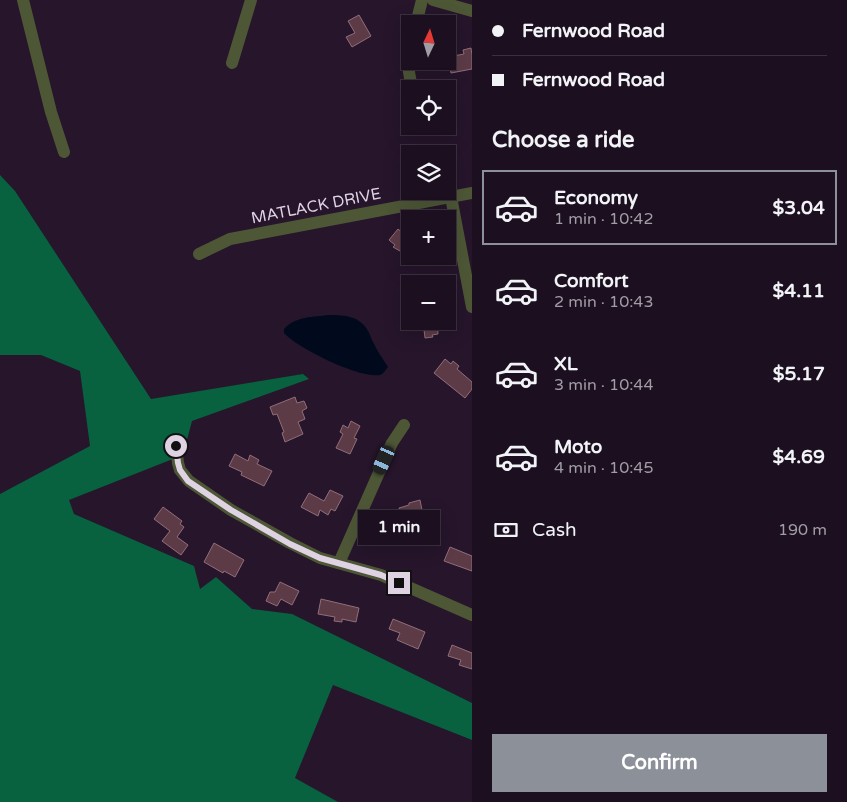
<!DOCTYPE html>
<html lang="en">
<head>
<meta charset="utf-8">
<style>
  :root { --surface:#1c1020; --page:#291e2d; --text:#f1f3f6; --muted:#a09da5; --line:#3a303e; --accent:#8c9099 }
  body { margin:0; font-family:"Varela Round",sans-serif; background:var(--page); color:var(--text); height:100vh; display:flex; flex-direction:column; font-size:19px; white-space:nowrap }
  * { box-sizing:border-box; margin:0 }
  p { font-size:16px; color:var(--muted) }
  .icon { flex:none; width:28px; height:28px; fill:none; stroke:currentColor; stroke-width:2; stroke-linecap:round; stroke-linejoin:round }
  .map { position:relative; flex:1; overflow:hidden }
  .sheet { display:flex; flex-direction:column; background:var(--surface); width:375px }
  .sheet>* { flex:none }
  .top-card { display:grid; align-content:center; height:110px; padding:0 20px; background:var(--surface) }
  .needle { width:32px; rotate:4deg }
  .buttons { position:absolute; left:401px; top:15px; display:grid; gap:10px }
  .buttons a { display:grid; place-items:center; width:55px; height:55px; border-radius:0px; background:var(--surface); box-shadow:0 5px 20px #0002,0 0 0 1px var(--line); font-size:25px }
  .end { position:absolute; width:22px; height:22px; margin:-11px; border:6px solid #dfd3e3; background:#111; box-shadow:0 0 0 2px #111 }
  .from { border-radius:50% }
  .bubble { position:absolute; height:35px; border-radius:0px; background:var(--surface); box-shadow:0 5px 20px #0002,0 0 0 1px var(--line); font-size:16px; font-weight:700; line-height:35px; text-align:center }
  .car { position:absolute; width:15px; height:30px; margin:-15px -8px; border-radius:6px; box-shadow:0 0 4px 1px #0007; background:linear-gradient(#222 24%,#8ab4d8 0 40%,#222 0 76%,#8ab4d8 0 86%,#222 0) }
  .top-card b { display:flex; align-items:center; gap:18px; height:48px; font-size:19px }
  .top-card b+b { border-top:1px solid var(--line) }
  .top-card i { width:12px; height:12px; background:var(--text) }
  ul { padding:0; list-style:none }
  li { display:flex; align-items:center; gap:15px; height:75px; margin:0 10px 8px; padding:0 10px; border:2px solid transparent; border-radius:0px }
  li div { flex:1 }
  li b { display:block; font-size:19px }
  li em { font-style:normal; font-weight:700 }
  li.selected { border-color:var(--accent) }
  li>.icon { width:45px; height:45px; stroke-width:1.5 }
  h2 { padding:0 20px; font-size:22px; line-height:60px }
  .pay { display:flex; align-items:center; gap:12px; height:55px; padding:0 20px; font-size:19px }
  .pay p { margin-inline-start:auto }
  .action { display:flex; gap:10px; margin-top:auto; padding:10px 20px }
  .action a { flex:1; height:58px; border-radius:0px; background:var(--accent); color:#fff; font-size:20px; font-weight:700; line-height:58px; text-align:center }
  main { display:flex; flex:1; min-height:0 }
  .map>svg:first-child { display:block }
</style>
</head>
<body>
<main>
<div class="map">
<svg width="472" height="802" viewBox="0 0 472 802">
  <rect width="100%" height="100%" fill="#26152b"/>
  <path fill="#08613f" d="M0,175L15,191L151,399L303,374L309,379L192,421L183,455L69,500L74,514L194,566L200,589L216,577L252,609L292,614L472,703V740L333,685L295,778L338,802H0V494L90,446L80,371L41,355H0Z"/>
  <path fill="#000a1c" d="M329,315C345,315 360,316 368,331C370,334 371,339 373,342C377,351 383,359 388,367C385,370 384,374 380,375C360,379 297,348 284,333V329C296,316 313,317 329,315Z"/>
  <g fill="#5c3b47" stroke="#916e7a">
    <path d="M359,15L371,36L352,47L346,37L355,33L348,21Z"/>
    <path d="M471,48L472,55V69L451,73L448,57L464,54L463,50Z"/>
    <path d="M398,229L410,239V257L401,250L400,251L393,247L395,245L389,240Z"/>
    <path d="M423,321H437L438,334L432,335L433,337L425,338Z"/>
    <path d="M445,359L451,364L453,361L459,366L457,369L472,382V389L465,398L434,373Z"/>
    <path d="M295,397L297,403L304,401L307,408L302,411L305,419L298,422L303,434L285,442L282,433L284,432L277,414L273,415L270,407Z"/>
    <path d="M351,421L360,426L354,438L357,439L350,454L336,448L343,434L340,432L343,425L348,428Z"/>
    <path d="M235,454L248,461L250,455L259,460L257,464L272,471L264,486L241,475L242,472L229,466Z"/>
    <path d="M330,490L343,496L335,511L331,509L328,515L320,510L318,516L301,507L309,493L324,501Z"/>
    <path d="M420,500L422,510L411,513L416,532L403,535L398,516H401L399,508L409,505V503Z"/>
    <path d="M163,507L182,521L180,524L184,527L177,537L188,545L181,555L162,541L170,531L154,519Z"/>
    <path d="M214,543L244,560L235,577L224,571L223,573L204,562Z"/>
    <path d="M450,547L472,556V571L444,561Z"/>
    <path d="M280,582L299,591L292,605L281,599L277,606L266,601L270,592H275Z"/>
    <path d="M321,599L359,608L356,622L342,619V622L334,621L335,617L318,614Z"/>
    <path d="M393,619L425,632L418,649L397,640L400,633L389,629Z"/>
    <path d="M452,645L472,653V669L459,665L461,660L448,656Z"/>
  </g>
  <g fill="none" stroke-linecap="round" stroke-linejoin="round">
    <g stroke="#4d5736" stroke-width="12">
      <path d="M23,0L51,112L64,152"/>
      <path d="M433,0L472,11"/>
      <path d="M416,24L422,0"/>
      <path d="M410,47L409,72L412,89"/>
      <path d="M232,63L251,0"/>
      <path d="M451,197L472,307"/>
      <path d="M199,254L230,239L472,193"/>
      <path d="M176,446L178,463L180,470L189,481L231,510L290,543L320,558L381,575L472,615"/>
      <path d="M339,563L392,443L404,425"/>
    </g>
  </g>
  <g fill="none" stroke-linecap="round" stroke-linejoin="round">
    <path stroke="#dfd3e3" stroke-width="6" d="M176,446L178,463L180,470L188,481L231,510L290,544L320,558L381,575L399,583"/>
  </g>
  <g text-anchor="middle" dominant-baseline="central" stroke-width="5" stroke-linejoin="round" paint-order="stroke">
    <g font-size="16" fill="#dfd3e3" stroke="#26152b">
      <text transform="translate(316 206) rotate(-11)">MATLACK DRIVE</text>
    </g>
  </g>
</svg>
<div class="buttons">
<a><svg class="needle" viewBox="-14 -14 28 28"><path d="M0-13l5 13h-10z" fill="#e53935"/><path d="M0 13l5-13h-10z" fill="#a09da5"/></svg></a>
<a><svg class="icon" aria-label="locate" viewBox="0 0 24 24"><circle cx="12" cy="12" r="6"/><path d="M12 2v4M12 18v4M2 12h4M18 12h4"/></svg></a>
<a><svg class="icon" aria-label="layers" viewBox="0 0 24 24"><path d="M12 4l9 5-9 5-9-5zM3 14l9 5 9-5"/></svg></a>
<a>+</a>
<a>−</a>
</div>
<i class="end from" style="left:176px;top:446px"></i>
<i class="end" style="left:399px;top:583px"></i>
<div class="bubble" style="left:358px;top:510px;width:82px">1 min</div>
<i class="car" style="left:384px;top:460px;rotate:204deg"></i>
</div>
<section class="sheet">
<div class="top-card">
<b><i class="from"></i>Fernwood Road</b>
<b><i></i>Fernwood Road</b>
</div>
<h2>Choose a ride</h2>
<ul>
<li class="selected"><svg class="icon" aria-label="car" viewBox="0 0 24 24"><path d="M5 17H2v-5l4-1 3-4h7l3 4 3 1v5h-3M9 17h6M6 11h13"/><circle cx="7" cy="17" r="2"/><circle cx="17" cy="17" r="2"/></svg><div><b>Economy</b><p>1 min · 10:42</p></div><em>$3.04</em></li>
<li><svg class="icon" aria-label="car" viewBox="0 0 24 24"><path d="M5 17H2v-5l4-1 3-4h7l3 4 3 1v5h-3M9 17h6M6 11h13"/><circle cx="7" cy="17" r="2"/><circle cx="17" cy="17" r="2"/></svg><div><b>Comfort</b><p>2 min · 10:43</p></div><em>$4.11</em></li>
<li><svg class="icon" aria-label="car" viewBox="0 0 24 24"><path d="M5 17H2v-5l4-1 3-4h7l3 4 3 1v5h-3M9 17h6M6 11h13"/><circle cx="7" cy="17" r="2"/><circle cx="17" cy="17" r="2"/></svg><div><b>XL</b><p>3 min · 10:44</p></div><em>$5.17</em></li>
<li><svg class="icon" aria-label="car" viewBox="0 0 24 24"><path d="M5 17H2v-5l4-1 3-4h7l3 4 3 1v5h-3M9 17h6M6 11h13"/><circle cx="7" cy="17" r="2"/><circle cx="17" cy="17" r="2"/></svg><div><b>Moto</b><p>4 min · 10:45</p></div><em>$4.69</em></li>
</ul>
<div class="pay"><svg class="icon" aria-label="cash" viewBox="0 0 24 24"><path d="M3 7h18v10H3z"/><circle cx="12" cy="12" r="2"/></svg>Cash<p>190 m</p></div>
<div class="action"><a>Confirm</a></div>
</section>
</main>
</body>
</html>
